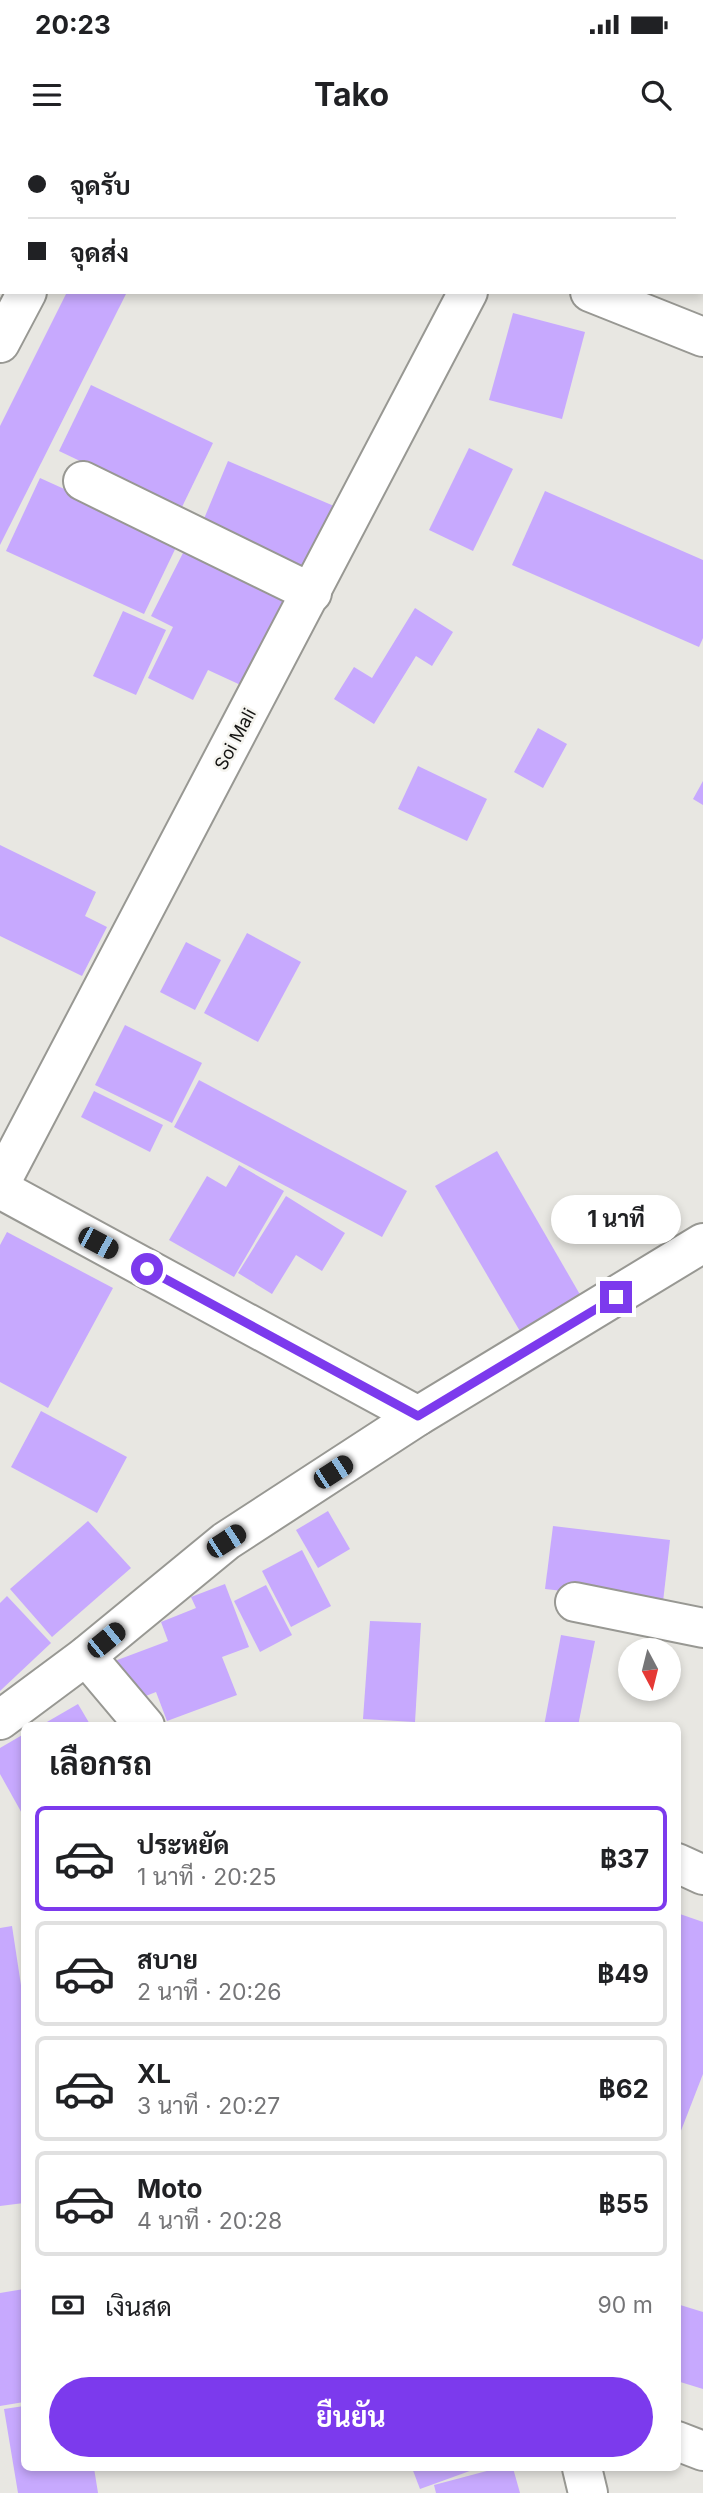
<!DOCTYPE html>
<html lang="th">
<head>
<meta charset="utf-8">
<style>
  :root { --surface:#fff; --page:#f2f2f2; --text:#202124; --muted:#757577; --line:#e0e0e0; --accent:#7c3aed }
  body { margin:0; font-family:Inter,Sarabun,sans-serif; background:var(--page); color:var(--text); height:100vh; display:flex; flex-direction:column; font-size:26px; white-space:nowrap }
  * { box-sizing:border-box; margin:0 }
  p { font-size:23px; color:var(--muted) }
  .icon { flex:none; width:38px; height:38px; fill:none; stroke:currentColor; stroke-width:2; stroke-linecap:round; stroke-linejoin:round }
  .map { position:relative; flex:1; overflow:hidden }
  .details { position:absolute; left:21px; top:1582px; width:660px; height:749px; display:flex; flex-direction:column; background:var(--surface); border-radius:10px; box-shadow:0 4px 10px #0003 }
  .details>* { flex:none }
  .top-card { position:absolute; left:0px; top:0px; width:704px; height:154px; box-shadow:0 4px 10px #0003; display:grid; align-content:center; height:154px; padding:0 28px; background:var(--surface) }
  .needle { width:46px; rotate:173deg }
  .controls { position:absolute; left:618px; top:1498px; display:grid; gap:14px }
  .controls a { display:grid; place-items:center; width:63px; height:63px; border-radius:50%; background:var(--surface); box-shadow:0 4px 10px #0003; font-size:35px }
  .end { position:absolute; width:32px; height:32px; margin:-16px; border:9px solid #7c3aed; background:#fff; box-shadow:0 0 0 4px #fff }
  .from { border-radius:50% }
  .bubble { position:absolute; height:49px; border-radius:24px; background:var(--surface); box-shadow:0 4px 10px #0003; font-size:23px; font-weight:700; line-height:49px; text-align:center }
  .car { position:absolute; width:21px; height:42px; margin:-21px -10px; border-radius:9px; box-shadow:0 0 5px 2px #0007; background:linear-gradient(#222 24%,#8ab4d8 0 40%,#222 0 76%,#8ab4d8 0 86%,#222 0) }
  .top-card b { display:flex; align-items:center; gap:24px; height:66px; font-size:26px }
  .top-card b+b { border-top:2px solid var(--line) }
  .top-card i { width:18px; height:18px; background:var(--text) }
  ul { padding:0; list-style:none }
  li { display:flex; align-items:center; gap:21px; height:105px; margin:0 14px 10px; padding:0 14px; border:4px solid var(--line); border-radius:10px }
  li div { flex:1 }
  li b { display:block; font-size:26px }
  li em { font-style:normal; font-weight:700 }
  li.current { border-color:var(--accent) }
  li>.icon { width:63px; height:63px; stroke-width:1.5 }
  h2 { padding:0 28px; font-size:32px; line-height:84px }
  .pay { display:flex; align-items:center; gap:18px; height:77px; padding:0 28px; font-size:26px }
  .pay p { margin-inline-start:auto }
  .primary-button { display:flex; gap:14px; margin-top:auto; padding:14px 28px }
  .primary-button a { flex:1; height:80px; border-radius:42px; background:var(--accent); color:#fff; font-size:28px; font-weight:700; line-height:80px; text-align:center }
  .status { display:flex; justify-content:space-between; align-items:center; height:49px; padding:0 35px; background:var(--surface); direction:ltr }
  .status svg { height:19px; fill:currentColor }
  header { display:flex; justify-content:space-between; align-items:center; height:91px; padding:0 28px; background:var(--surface); font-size:32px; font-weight:700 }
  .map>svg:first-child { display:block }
</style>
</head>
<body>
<div class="status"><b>20:23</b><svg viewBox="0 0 49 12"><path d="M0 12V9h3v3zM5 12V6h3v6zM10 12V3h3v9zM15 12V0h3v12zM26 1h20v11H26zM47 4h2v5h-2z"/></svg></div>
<header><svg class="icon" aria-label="menu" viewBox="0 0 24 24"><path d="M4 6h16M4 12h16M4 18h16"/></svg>Tako<svg class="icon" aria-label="search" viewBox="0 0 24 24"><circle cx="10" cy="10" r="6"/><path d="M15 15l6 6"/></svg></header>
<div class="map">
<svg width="703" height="2353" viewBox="0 0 703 2353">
  <rect width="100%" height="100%" fill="#e8e7e2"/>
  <g fill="#c7a9fe">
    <path d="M67,152H127L0,405V286Z"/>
    <path d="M513,173L585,192L562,279L489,260Z"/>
    <path d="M91,245L213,303L181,369L59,311Z"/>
    <path d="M469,308L513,329L473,411L429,390Z"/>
    <path d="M228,321L334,366L303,438L201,386Z"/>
    <path d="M40,338L179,401L144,474L6,411Z"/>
    <path d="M545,351L703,420V498L699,507L512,425Z"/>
    <path d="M184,411L288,461L245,547L208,530L193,560L148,538L173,487L151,476Z"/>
    <path d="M415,468L453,492L432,526L416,516L374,584L334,559L354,527L372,538Z"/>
    <path d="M123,471L166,490L136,555L93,536Z"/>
    <path d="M538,588L567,604L543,648L514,632Z"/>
    <path d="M418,626L487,659L467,701L398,669Z"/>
    <path d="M703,641V665L693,659Z"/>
    <path d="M0,705L96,752L85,776L107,787L82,836L0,796Z"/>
    <path d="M247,793L301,822L258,902L204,873Z"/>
    <path d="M186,802L221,820L195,870L160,852Z"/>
    <path d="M125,885L202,923L172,983L95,945Z"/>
    <path d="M199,940L407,1051L382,1097L174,987Z"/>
    <path d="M94,951L163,985L150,1012L81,977Z"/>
    <path d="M497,1011L582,1158L521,1193L435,1046Z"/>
    <path d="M239,1025L284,1051L234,1137L169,1100L207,1036L226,1047Z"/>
    <path d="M286,1056L345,1093L322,1131L296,1115L272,1154L238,1133Z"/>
    <path d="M7,1092L113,1148L48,1268L0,1242V1105Z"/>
    <path d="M41,1271L127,1317L97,1373L11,1327Z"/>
    <path d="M328,1371L350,1409L318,1428L296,1390Z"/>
    <path d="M88,1381L131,1428L52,1497L10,1449Z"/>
    <path d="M553,1386L670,1400L663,1462L545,1449Z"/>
    <path d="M302,1410L331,1466L291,1487L262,1431Z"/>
    <path d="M225,1444L249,1507L222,1517L237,1555L167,1581L156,1552L128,1563L112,1522L168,1501L161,1482L196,1468L191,1457Z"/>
    <path d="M266,1445L292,1495L260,1512L234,1461Z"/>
    <path d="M7,1456L51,1503L0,1551V1463Z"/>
    <path d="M370,1481L421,1483L415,1582L363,1579Z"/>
    <path d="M561,1495L595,1501L578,1586H544Z"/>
    <path d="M78,1564L91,1586H40Z"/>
    <path d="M24,1594V1677L0,1634V1608Z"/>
    <path d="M677,1773L703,1782V1934L677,2001Z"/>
    <path d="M12,1786L24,1865V2063L0,2066V1788Z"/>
    <path d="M24,2149V2262L0,2266V2153Z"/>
    <path d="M677,2164L703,2172V2249L677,2241Z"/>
    <path d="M24,2266V2328H94L98,2353H18L4,2269Z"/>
    <path d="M412,2328H478L420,2349Z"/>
    <path d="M498,2328H513L520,2353H436L434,2345Z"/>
  </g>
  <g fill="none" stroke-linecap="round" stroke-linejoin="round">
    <g stroke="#989893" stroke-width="42">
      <g id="minor">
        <path d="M196,0L201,2"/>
        <path d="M90,2L91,0"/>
        <path d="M430,2V0"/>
        <path d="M628,2L629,0"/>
        <path d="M0,117L2,118"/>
        <path d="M590,152L703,197"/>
        <path d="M0,203L27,152"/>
        <path d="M83,341L312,453"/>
        <path d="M0,1044L468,152"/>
        <path d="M0,1049L418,1276"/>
        <path d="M575,1462L703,1488"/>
        <path d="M86,1516L145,1586"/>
        <path d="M0,1580L86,1516L226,1401L418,1276L703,1103"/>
        <path d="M677,1723L703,1735"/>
        <path d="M677,2301L703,2311"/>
        <path d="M582,2328L588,2353"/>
      </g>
    </g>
    <use href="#minor" stroke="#fff" stroke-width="38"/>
  </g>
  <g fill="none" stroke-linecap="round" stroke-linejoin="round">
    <path stroke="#7c3aed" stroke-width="9" d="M147,1129L418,1276L616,1157"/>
  </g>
  <g text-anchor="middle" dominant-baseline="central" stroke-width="5" stroke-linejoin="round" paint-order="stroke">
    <g font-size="18" fill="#141412" stroke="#f5f4ef">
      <text transform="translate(235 599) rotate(-62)">Soi Mali</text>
    </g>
  </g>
</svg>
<div class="controls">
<a><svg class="needle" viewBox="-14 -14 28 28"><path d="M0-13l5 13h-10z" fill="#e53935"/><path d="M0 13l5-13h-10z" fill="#757577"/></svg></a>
</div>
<i class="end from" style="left:147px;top:1129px"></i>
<i class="end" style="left:616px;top:1157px"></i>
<div class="bubble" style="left:551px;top:1055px;width:130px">1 นาที</div>
<i class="car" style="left:98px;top:1103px;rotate:118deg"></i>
<i class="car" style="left:333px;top:1332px;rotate:57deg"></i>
<i class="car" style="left:226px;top:1401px;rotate:57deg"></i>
<i class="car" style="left:106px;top:1500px;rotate:51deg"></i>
<div class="top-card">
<b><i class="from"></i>จุดรับ</b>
<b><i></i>จุดส่ง</b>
</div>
<section class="details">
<h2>เลือกรถ</h2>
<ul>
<li class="current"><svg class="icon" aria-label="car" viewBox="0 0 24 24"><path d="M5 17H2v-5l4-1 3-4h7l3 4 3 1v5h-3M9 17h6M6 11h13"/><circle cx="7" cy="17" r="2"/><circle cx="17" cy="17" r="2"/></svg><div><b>ประหยัด</b><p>1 นาที · 20:25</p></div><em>฿37</em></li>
<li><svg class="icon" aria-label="car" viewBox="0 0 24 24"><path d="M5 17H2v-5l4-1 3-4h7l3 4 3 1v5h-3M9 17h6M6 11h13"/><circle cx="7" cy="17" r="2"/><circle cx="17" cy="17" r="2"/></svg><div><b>สบาย</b><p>2 นาที · 20:26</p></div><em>฿49</em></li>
<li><svg class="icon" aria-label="car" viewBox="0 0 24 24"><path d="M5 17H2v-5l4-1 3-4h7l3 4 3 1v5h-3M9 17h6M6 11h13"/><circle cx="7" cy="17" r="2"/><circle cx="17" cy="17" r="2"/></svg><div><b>XL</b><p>3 นาที · 20:27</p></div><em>฿62</em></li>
<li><svg class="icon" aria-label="car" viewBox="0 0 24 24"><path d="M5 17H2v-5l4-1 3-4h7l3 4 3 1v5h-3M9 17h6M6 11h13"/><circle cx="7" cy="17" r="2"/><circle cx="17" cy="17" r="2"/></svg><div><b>Moto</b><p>4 นาที · 20:28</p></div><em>฿55</em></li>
</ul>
<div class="pay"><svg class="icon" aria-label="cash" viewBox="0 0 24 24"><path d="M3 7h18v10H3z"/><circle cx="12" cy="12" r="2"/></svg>เงินสด<p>90 m</p></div>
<div class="primary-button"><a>ยืนยัน</a></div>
</section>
</div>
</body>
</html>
